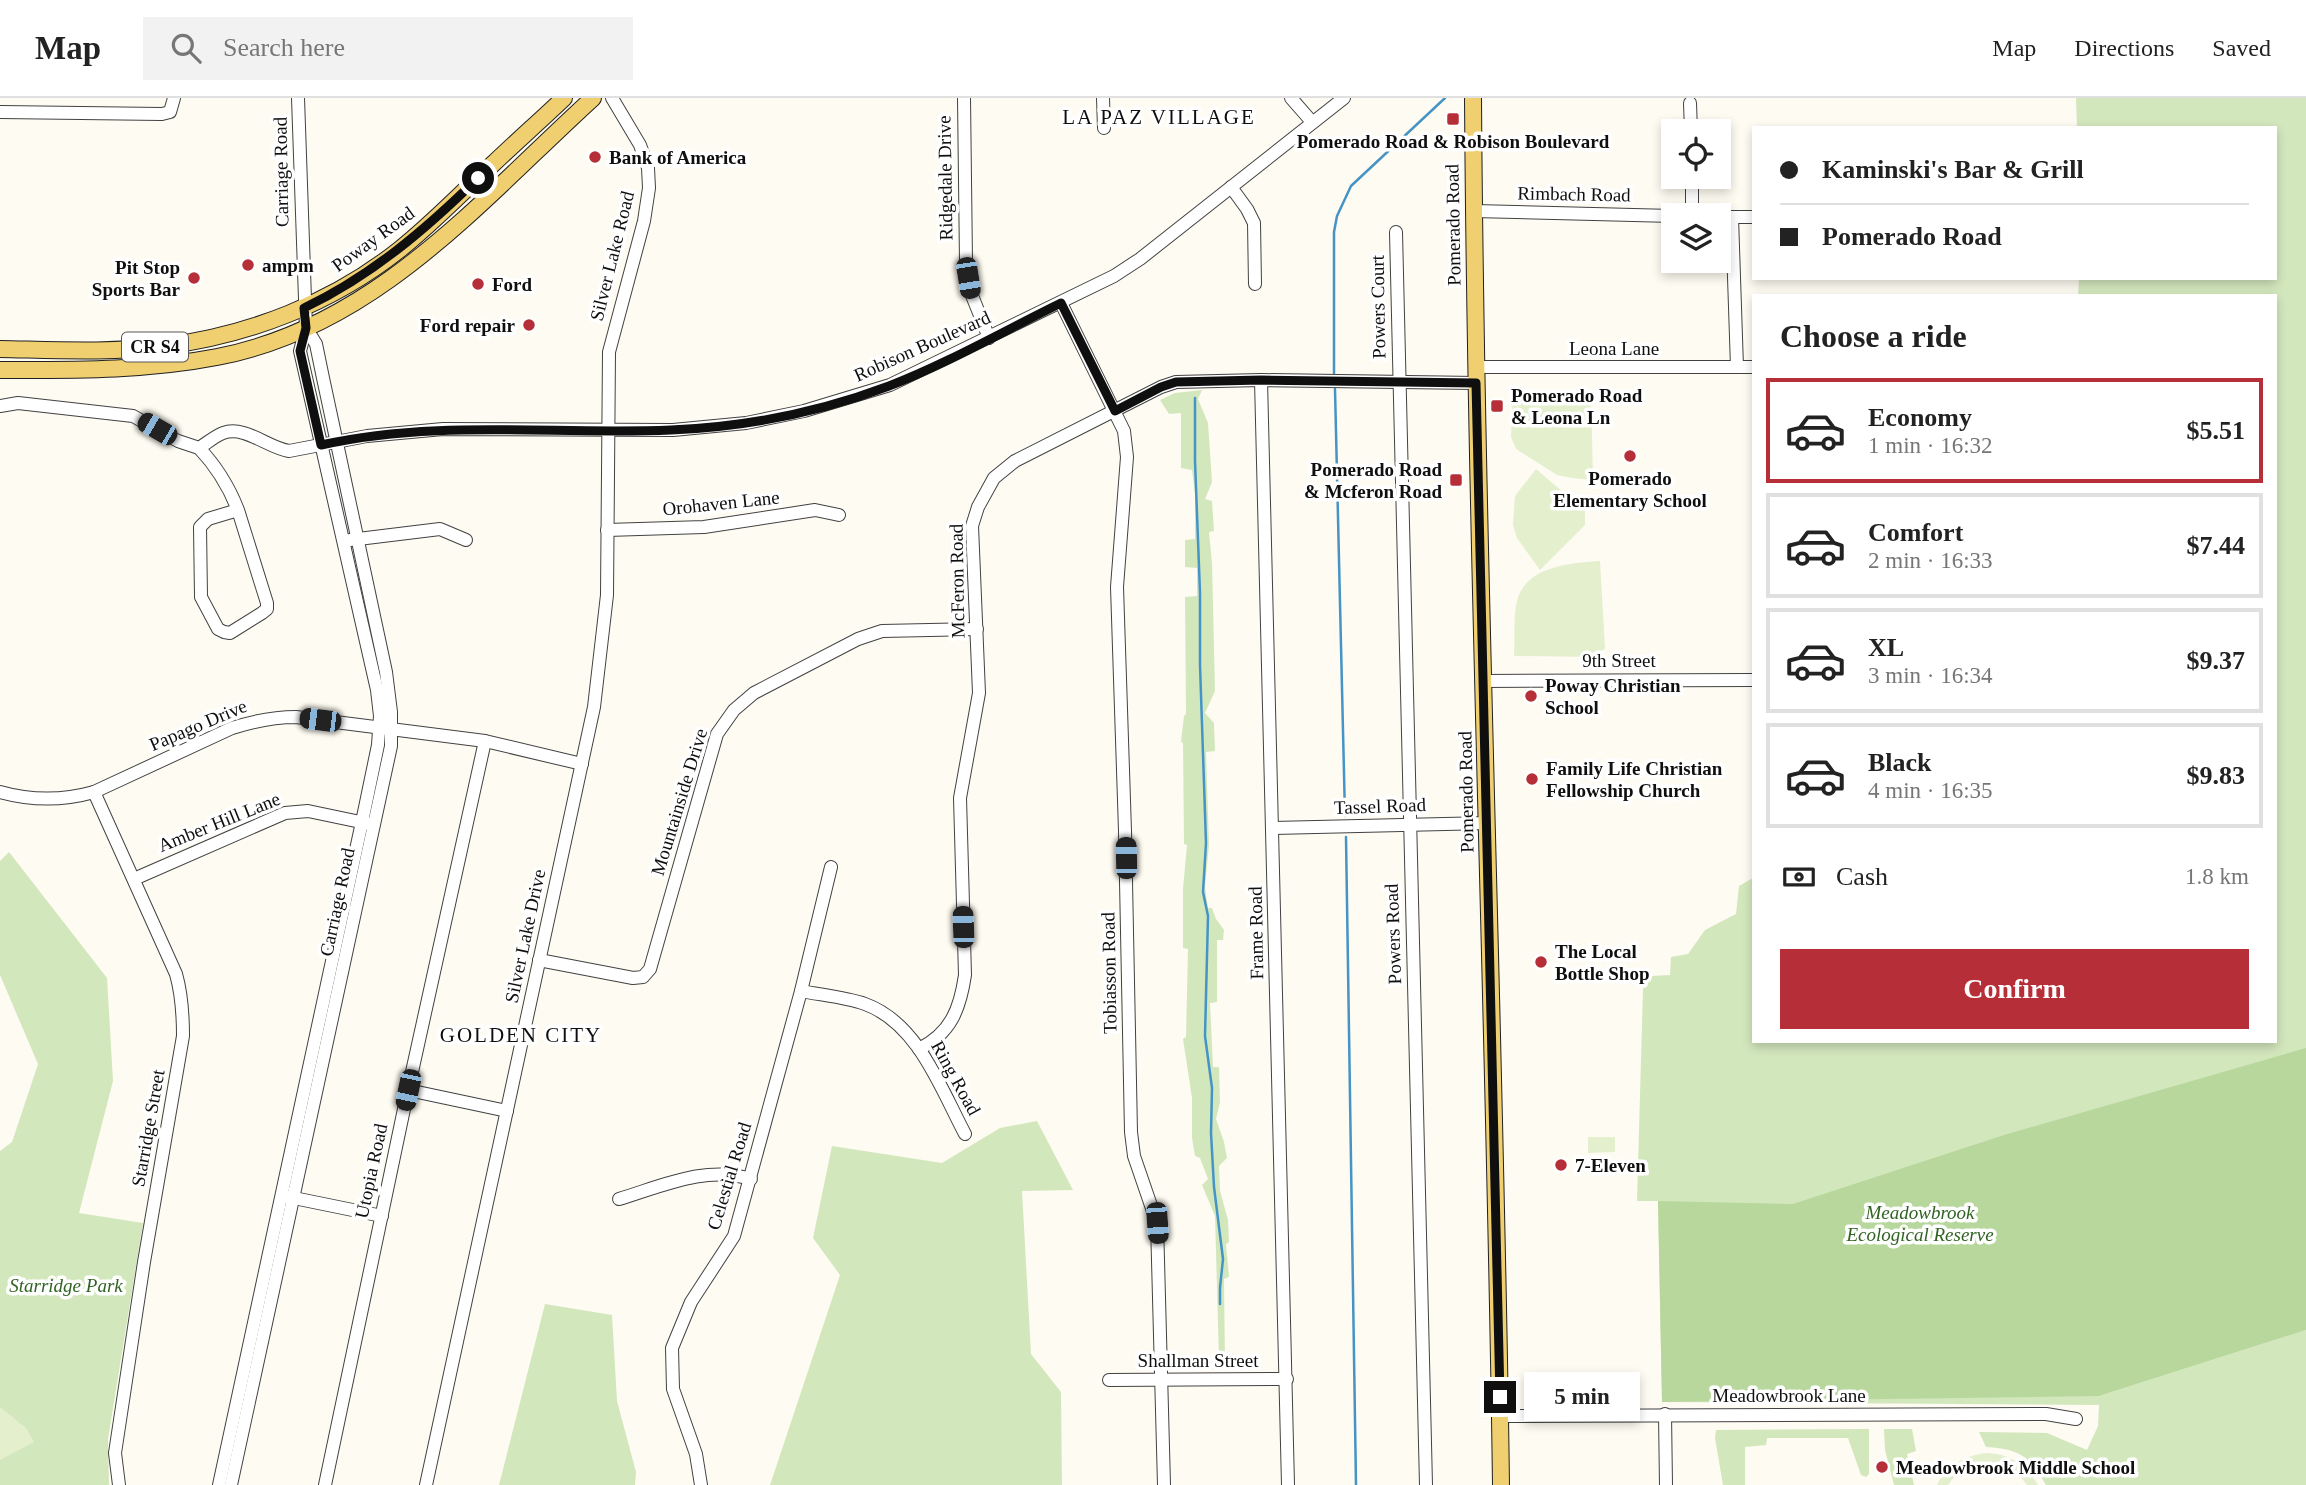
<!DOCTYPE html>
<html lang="en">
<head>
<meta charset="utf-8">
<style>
  :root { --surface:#fff; --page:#f2f2f2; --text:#222; --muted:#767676; --line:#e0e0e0; --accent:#b62f38 }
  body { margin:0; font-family:"Times New Roman",serif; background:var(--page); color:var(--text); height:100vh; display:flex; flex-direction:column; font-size:26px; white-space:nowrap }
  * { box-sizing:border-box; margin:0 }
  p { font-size:23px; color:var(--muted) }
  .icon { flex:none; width:38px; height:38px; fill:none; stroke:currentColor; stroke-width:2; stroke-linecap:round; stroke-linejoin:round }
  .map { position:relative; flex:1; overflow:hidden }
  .drawer { position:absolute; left:1752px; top:196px; width:525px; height:749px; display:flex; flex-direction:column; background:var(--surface); border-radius:0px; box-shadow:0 4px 10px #0003 }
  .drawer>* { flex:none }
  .guide { position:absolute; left:1752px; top:28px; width:525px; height:154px; border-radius:0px; box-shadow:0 4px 10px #0003; display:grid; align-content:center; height:154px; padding:0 28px; background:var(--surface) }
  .controls { position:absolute; left:1661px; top:21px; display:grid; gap:14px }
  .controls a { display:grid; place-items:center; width:70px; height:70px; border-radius:0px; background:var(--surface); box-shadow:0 4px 10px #0003; font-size:35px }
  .end { position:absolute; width:32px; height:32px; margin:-16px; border:9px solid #0f0f0f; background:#fff; box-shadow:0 0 0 4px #fff }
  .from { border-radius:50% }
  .bubble { position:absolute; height:49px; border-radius:0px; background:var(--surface); box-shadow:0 4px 10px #0003; font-size:23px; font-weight:800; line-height:49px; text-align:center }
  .car { position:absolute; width:21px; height:42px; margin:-21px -10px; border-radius:9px; box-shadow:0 0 5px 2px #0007; background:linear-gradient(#222 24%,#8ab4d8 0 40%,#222 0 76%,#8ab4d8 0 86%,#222 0) }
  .guide b { display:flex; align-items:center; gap:24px; height:66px; font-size:26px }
  .guide b+b { border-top:2px solid var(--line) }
  .guide i { width:18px; height:18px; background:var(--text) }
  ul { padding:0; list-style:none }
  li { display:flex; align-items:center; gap:21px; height:105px; margin:0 14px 10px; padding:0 14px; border:4px solid var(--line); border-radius:0px }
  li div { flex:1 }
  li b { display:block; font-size:26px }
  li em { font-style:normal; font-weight:800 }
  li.selected { border-color:var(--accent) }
  li>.icon { width:63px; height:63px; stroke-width:1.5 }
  h2 { padding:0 28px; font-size:32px; line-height:84px }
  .pay { display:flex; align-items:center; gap:18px; height:77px; padding:0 28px; font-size:26px }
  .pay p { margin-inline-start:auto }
  .cta { display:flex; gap:14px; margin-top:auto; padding:14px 28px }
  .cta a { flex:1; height:80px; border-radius:0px; background:var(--accent); color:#fff; font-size:28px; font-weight:800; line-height:80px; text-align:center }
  header { display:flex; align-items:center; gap:42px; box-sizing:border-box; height:98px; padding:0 35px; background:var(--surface); border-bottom:2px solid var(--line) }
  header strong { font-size:33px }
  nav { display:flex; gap:38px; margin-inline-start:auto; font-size:24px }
  .search { width:490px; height:63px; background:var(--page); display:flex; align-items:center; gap:18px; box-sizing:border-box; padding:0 24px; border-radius:0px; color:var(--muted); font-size:26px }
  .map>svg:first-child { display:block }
</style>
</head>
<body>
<header>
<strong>Map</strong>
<div class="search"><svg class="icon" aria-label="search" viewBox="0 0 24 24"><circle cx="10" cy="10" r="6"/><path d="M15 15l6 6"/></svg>Search here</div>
<nav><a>Map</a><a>Directions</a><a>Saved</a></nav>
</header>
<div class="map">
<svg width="2306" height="1387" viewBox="0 0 2306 1387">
  <rect width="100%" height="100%" fill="#fefbf2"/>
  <g fill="#d3e7bd">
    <path d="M2076,0H2306V1145L2102,1297L2306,1232V1387H2046C2029,1358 2020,1351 1986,1349L1979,1334L2047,1335L2087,1352L2098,1328L2099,1307L1662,1304L1658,1103H1637L1643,891L1651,878L1670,877L1671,859L1688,856L1705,832L1736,816L1739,788L1753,780L1754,943H2275V198H2078L2079,180H2275V30H2077Z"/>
    <path d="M1202,292L1198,301L1208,325L1212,384L1205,401L1212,403L1214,433L1209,434L1212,465L1215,593L1205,615L1214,625L1215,653L1206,654L1209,747L1205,789L1208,810H1212L1216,821L1224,832L1223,842H1217V904L1210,905L1213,969H1219L1220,1004L1216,1021L1224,1044L1227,1060L1219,1068L1220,1093L1228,1122L1229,1144L1226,1146L1229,1179L1224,1181L1225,1269L1227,1271H1206L1193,1268L1212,1266L1219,1261L1215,1118L1202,1087L1208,1081L1200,1060L1195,1058L1192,1040V1000L1183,941L1186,939L1188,851L1183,850V791L1187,747L1184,746L1183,645L1181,644L1184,618L1186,616L1185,499L1197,498V470L1185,469V442L1195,441V396L1192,372L1181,370V315L1169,316L1160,302L1175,295Z"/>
    <path d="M9,754L107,880L113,983L79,1115L143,1125L108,1341L109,1387H0V1053L12,1044L38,966L0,877V763Z"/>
    <path d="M1037,1023L1073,1092L1022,1093L1031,1256L1061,1294L1062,1387H770L840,1177L813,1140L832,1048L942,1065L1000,1030Z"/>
    <path d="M545,1206L612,1217L617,1303L636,1374L635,1387H499Z"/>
    <path d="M1869,1331V1376L1866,1379L1861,1377L1848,1340H1767L1766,1347L1745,1349V1387H1723L1715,1340L1716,1332Z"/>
    <path d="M1884,1331H1912L1916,1353L1907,1356L1914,1387H1894L1885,1352Z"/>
  </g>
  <path fill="#b8d79d" d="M2306,950V1232L2099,1298L1662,1304L1658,1103L1793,1106L2004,1037Z"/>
  <g fill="#e4efce">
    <path d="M1513,292L1591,295L1593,382L1572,380L1557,377L1516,351L1511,339Z"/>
    <path d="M1536,371L1585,413V427L1540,472L1517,440L1513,427L1515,398Z"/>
    <path d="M1600,463L1605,550L1596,559L1514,558C1515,541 1513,520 1517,503C1526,468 1570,465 1600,463Z"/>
    <path d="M1588,1039H1615V1054L1588,1055Z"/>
    <path d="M0,1309L26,1330L34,1344L0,1362Z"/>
    <path d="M1987,1355C2010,1356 2027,1367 2038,1387H2027C2006,1358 1968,1357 1948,1387H1937C1947,1367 1965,1357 1987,1355Z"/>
  </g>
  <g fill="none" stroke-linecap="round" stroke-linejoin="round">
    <g stroke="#4594c5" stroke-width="2.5">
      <path d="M1334,275V134L1337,118L1351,88L1445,0"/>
      <path d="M1335,291L1345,718"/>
      <path d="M1195,300V363L1200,495V567L1206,745L1203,794L1208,818L1205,938L1212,990L1211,1035L1214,1089L1223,1161L1220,1190V1206"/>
      <path d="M1346,739L1356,1387"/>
    </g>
    <g stroke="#424242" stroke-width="14">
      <g id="minor">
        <path d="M964,0L966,164L971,195L989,240"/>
        <path d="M1103,0L1104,30"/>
        <path d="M1291,0L1312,24"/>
        <path d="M1690,5L1691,33"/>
        <path d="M0,14L162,16L170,14L174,0"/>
        <path d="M1692,79V117"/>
        <path d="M1231,89L1247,111L1254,125L1255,186"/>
        <path d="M1474,113L1673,118"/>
        <path d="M1718,119H1754"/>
        <path d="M1732,119L1737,269"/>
        <path d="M1396,134L1426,1387"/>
        <path d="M1061,205L1124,333L1127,359L1117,489L1125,733L1131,1034L1134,1058L1157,1125L1164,1387"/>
        <path d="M1475,269H1754"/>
        <path d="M1261,282L1288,1387"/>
        <path d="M0,308L18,305L133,318L178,343L199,350C207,345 215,338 223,335C245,327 268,350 289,353L367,338L443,331L673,332L746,325L804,313L890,287L1114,178L1140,161L1344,0"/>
        <path d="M199,350C217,369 229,389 238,412L267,505V511L262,515L230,535L224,534L218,531L201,499L200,429L208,421L238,412"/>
        <path d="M607,432L704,429L815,412L839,417"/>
        <path d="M350,442L440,431L466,442"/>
        <path d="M1484,583L1754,582"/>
        <path d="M0,694C32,703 62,703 94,694L232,630C254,623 273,619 296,619L485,643L582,666"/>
        <path d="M94,694L176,876C182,897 183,916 183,938L144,1164L115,1355L119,1387"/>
        <path d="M1273,730L1488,725"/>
        <path d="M134,781L285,715L308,713L370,726"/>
        <path d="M539,862L633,880L643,879L650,871L717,636L734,612L754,595L858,541L882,533L977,531"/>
        <path d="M801,893C821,897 845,899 865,906C918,925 941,991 965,1036"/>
        <path d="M919,951C951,935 960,911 965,877L960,700L979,595L972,428L978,409L994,380L1015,363L1161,289L1176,284L1261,282L1476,285"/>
        <path d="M408,992L507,1013"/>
        <path d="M289,1099L382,1118"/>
        <path d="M619,1101C662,1088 706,1067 751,1081"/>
        <path d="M1109,1282L1287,1281"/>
        <path d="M1665,1316L1666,1387"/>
        <path d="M1500,1318L2046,1316L2076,1321"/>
        <path d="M219,1387L362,724L378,647L380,618L377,592L300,253L306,230L298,0"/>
        <path d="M231,1387L391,648V614L386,574L323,280L316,246L306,230"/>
        <path d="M325,1387L408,992L485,643"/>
        <path d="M426,1387L594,609L607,497L609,254L644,123L649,90L648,70L640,47L612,0"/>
        <path d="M701,1387L696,1356L673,1291L672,1250L691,1204L734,1138L801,893L831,769"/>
      </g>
    </g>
    <g stroke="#202020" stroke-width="18">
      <g id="major">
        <path d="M1473,0C1476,462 1495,925 1501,1387"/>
        <path d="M0,251C55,252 111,255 165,248C250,237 332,205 399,152C433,125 462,94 494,65C517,43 541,22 564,0"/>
        <path d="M0,272C73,272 145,273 217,259C375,229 480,103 593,0"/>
      </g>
    </g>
    <use href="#minor" stroke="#fff" stroke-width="12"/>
    <use href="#major" stroke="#efcf70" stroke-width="16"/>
  </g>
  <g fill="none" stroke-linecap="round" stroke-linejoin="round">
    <path stroke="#0f0f0f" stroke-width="9" d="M478,80C425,132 371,178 304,210L306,230L300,253L321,347C438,321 553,337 671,332C744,329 820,314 889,288C948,265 1004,233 1061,205L1115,313L1161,289L1176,284L1261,282L1476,285L1500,1299"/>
  </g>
  <g fill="#b62f38" stroke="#fff" stroke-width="2.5">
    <rect x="1446" y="14" width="14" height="14" rx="3.5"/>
    <circle cx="595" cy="59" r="7"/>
    <circle cx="248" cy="167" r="7"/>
    <circle cx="194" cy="180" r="7"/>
    <circle cx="478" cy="186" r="7"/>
    <circle cx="529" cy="227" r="7"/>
    <rect x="1490" y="301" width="14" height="14" rx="3.5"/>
    <circle cx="1630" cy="358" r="7"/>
    <rect x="1449" y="375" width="14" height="14" rx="3.5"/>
    <circle cx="1531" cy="598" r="7"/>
    <circle cx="1532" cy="681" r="7"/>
    <circle cx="1541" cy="864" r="7"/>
    <circle cx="1561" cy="1067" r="7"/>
    <circle cx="1882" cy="1369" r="7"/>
  </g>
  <g text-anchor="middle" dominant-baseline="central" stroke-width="7" stroke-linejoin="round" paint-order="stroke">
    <rect fill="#fff" stroke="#575757" stroke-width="2" x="122" y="234.5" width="66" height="29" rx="5"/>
    <g font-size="18" font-weight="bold" fill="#0f0f0f">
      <text x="155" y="249">CR S4</text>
    </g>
    <g font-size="19" font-weight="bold" fill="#0f0f0f" stroke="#fff" text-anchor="start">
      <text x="1453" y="43" text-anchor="middle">Pomerado Road &amp; Robison Boulevard</text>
      <text x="609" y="59">Bank of America</text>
      <text x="262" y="167">ampm</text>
      <text x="180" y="169" text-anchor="end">Pit Stop<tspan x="180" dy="22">Sports Bar</tspan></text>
      <text x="492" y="186">Ford</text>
      <text x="515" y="227" text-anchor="end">Ford repair</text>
      <text x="1511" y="297">Pomerado Road<tspan x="1511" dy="22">&amp; Leona Ln</tspan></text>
      <text x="1442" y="371" text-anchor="end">Pomerado Road<tspan x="1442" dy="22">&amp; Mcferon Road</tspan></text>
      <text x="1630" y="380" text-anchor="middle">Pomerado<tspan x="1630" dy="22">Elementary School</tspan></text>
      <text x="1545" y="587">Poway Christian<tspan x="1545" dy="22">School</tspan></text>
      <text x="1546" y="670">Family Life Christian<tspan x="1546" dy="22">Fellowship Church</tspan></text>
      <text x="1555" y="853">The Local<tspan x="1555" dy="22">Bottle Shop</tspan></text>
      <text x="1575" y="1067">7-Eleven</text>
      <text x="1896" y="1369">Meadowbrook Middle School</text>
    </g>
    <g font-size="19" fill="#0f0f0f" stroke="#fff">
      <text transform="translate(281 74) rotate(-91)">Carriage Road</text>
      <text transform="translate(945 80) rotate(-91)">Ridgedale Drive</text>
      <text transform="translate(1574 96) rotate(1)">Rimbach Road</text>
      <text transform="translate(1453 127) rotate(-91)">Pomerado Road</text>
      <text transform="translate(373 141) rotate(-36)">Poway Road</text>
      <text transform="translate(612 158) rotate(-76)">Silver Lake Road</text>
      <text transform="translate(1378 209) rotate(-91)">Powers Court</text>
      <text transform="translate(922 248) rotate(-24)">Robison Boulevard</text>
      <text x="1614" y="250">Leona Lane</text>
      <text transform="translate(721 405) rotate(-6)">Orohaven Lane</text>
      <text transform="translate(957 483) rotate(-91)">McFeron Road</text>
      <text x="1619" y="562">9th Street</text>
      <text transform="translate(198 627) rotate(-23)">Papago Drive</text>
      <text transform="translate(1466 694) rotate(-91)">Pomerado Road</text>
      <text transform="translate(679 704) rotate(-73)">Mountainside Drive</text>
      <text transform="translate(1380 708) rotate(-2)">Tassel Road</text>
      <text transform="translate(219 724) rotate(-22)">Amber Hill Lane</text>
      <text transform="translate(337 804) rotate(-78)">Carriage Road</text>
      <text transform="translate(1256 835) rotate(-91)">Frame Road</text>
      <text transform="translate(1393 836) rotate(-92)">Powers Road</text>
      <text transform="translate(525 838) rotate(-78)">Silver Lake Drive</text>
      <text transform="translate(1109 875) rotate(-91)">Tobiasson Road</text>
      <text transform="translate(956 980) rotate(61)">Ring Road</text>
      <text transform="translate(148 1030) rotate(-80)">Starridge Street</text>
      <text transform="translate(371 1073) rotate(-78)">Utopia Road</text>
      <text transform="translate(729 1078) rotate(-73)">Celestial Road</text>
      <text x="1198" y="1262">Shallman Street</text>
      <text x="1789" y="1297">Meadowbrook Lane</text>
    </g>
    <g font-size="19" font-style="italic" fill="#316323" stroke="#fff">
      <text x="1920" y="1114">Meadowbrook<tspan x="1920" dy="22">Ecological Reserve</tspan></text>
      <text x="66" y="1187">Starridge Park</text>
    </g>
    <g font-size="21" letter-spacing="2" fill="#0f0f0f" stroke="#fff">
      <text x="1159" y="19">LA PAZ VILLAGE</text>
      <text x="521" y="937">GOLDEN CITY</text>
    </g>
  </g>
</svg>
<div class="controls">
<a><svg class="icon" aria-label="locate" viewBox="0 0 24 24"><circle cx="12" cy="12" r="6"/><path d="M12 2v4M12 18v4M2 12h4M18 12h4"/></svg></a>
<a><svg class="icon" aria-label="layers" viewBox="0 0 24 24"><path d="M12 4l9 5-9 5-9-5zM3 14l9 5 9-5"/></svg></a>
</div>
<i class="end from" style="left:478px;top:80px"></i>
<i class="end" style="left:1500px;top:1299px"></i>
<div class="bubble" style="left:1524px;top:1274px;width:116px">5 min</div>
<i class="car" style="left:968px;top:180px;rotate:171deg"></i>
<i class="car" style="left:157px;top:331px;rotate:300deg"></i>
<i class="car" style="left:320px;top:622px;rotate:277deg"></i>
<i class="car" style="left:1126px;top:760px;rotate:359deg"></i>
<i class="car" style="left:963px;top:829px;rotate:358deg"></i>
<i class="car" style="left:408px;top:992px;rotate:192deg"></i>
<i class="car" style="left:1157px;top:1125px;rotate:176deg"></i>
<div class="guide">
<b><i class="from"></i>Kaminski's Bar &amp; Grill</b>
<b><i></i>Pomerado Road</b>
</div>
<section class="drawer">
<h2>Choose a ride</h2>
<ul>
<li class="selected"><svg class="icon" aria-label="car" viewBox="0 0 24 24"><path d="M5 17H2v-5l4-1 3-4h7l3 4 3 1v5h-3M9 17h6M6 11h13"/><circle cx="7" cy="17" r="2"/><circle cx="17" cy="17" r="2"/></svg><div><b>Economy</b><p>1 min · 16:32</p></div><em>$5.51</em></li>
<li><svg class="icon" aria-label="car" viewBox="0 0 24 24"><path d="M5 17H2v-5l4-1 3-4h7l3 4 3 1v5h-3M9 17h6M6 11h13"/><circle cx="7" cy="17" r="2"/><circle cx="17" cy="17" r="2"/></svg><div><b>Comfort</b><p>2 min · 16:33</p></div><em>$7.44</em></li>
<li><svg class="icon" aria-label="car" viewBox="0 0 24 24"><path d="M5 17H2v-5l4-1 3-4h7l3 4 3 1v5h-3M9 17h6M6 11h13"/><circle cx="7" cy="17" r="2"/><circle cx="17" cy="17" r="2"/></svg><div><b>XL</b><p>3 min · 16:34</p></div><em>$9.37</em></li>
<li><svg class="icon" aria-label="car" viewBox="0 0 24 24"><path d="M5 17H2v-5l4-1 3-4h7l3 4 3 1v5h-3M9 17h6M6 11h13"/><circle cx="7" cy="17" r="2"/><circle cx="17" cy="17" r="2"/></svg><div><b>Black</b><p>4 min · 16:35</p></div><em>$9.83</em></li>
</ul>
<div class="pay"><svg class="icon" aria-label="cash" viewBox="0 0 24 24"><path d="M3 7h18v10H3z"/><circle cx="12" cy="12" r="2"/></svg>Cash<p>1.8 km</p></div>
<div class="cta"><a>Confirm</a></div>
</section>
</div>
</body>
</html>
